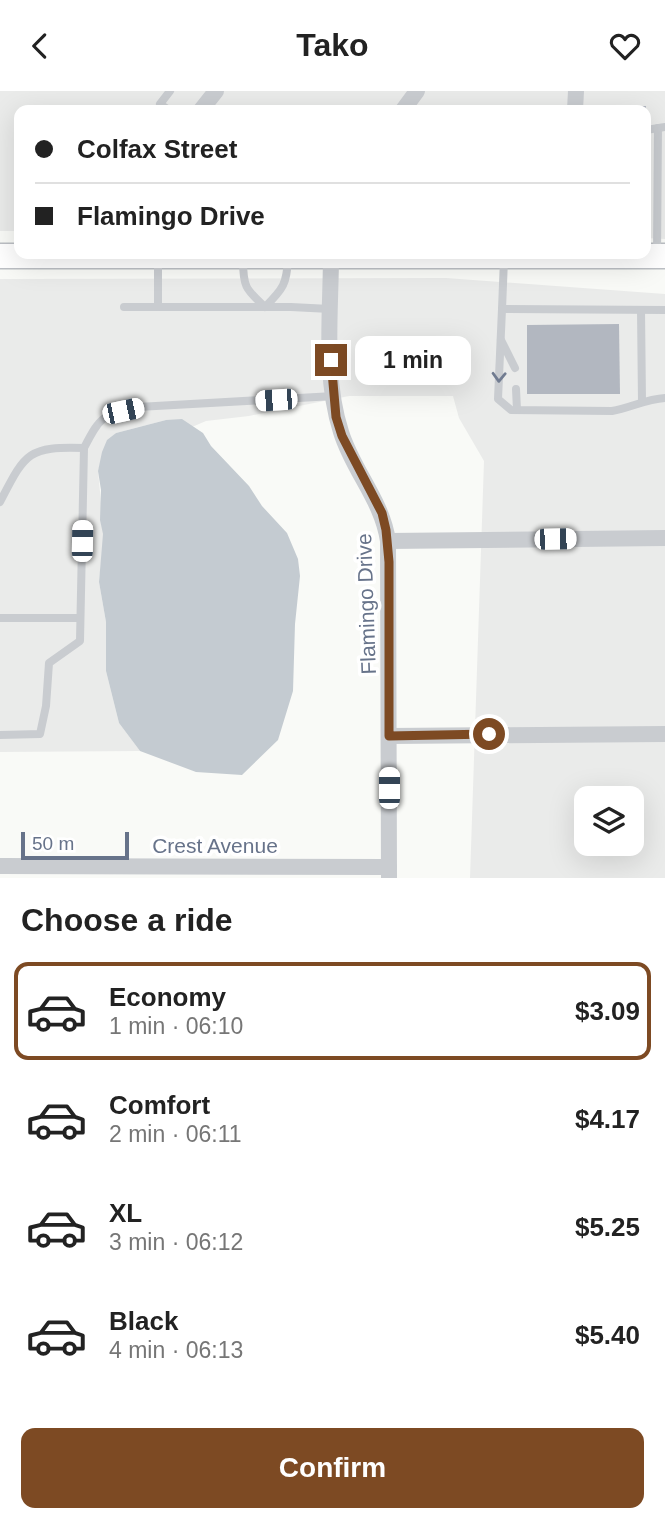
<!DOCTYPE html>
<html lang="en">
<head>
<meta charset="utf-8">
<style>
  :root { --surface:#fff; --page:#f6f6f6; --text:#222; --muted:#767676; --line:#e0e0e0; --accent:#7d4a23 }
  body { margin:0; font-family:Arial,sans-serif; background:var(--page); color:var(--text); height:100vh; display:flex; flex-direction:column; font-size:26px; white-space:nowrap }
  * { box-sizing:border-box; margin:0 }
  p { font-size:23px; color:var(--muted) }
  .icon { flex:none; width:38px; height:38px; fill:none; stroke:currentColor; stroke-width:2; stroke-linecap:round; stroke-linejoin:round }
  .map { position:relative; height:787px; overflow:hidden }
  .drawer { display:flex; flex-direction:column; background:var(--surface); flex:1 }
  .drawer>* { flex:none }
  .guide { position:absolute; left:14px; top:14px; width:637px; height:154px; border-radius:14px; box-shadow:0 7px 28px #0002; display:grid; align-content:center; height:154px; padding:0 21px; background:var(--surface) }
  .controls { position:absolute; left:574px; top:695px; display:grid; gap:14px }
  .controls a { display:grid; place-items:center; width:70px; height:70px; border-radius:14px; background:var(--surface); box-shadow:0 7px 28px #0002; font-size:35px }
  .scale { position:absolute; left:21px; bottom:18px; width:108px; box-sizing:border-box; padding-left:7px; border:4px solid #67738a; border-top:0; font-size:19px; line-height:24px; white-space:nowrap; color:#67738a; -webkit-text-stroke:5px #fff; paint-order:stroke }
  .end { position:absolute; width:32px; height:32px; margin:-16px; border:9px solid #7d4a23; background:#fff; box-shadow:0 0 0 4px #fff }
  .from { border-radius:50% }
  .bubble { position:absolute; height:49px; border-radius:14px; background:var(--surface); box-shadow:0 7px 28px #0002; font-size:23px; font-weight:700; line-height:49px; text-align:center }
  .car { position:absolute; width:21px; height:42px; margin:-21px -10px; border-radius:9px; box-shadow:0 0 5px 2px #0007; background:linear-gradient(#fff 24%,#345 0 40%,#fff 0 76%,#345 0 86%,#fff 0) }
  .guide b { display:flex; align-items:center; gap:24px; height:66px; font-size:26px }
  .guide b+b { border-top:2px solid var(--line) }
  .guide i { width:18px; height:18px; background:var(--text) }
  ul { padding:0; list-style:none }
  li { display:flex; align-items:center; gap:21px; height:98px; margin:0 14px 10px; padding:0 7px; border:4px solid transparent; border-radius:14px }
  li div { flex:1 }
  li b { display:block; font-size:26px }
  li em { font-style:normal; font-weight:700 }
  li.current { border-color:var(--accent) }
  li>.icon { width:63px; height:63px; stroke-width:1.5 }
  h2 { padding:0 21px; font-size:32px; line-height:84px }
  .action { display:flex; gap:14px; margin-top:auto; padding:14px 21px }
  .action a { flex:1; height:80px; border-radius:14px; background:var(--accent); color:#fff; font-size:28px; font-weight:700; line-height:80px; text-align:center }
  header { display:flex; justify-content:space-between; align-items:center; height:91px; padding:0 21px; background:var(--surface); font-size:32px; font-weight:700 }
  .map>svg:first-child { display:block }
</style>
</head>
<body>
<header><svg class="icon" aria-label="back" viewBox="0 0 24 24"><path d="M15 5l-7 7 7 7"/></svg>Tako<svg class="icon" aria-label="heart" viewBox="0 0 24 24"><path d="M12 20l-8-8c-3-5 5-10 8-4 3-6 11-1 8 4z"/></svg></header>
<div class="map">
<svg width="665" height="787" viewBox="0 0 665 787">
  <rect width="100%" height="100%" fill="#f9faf7"/>
  <g fill="#eaebea" fill-rule="evenodd">
    <path d="M0,0H665V148L646,147V19H19V140H0Z"/>
    <path d="M446,187L665,203V787H470L484,370L459,327L453,305H349L249,325L206,330L192,336L166,329L116,342L107,350L98,380L104,442L99,491L106,531V580L119,632L140,660L0,661V188ZM586,707H632V752H586Z"/>
  </g>
  <path fill="#c4cbd1" d="M182,328L203,342L211,355L249,395L262,415L287,442L298,468L300,485L295,533L293,600L278,649L242,684L196,681L140,660L119,632L106,580V531L99,491L103,443L100,429L101,399L98,380L102,361L107,349L116,342L166,329Z"/>
  <g fill="#b2b7c0">
    <rect x="632" y="15" width="14" height="4"/>
    <path d="M619,233L620,303H527V234Z"/>
  </g>
  <g fill="none" stroke-linecap="round" stroke-linejoin="round">
    <g stroke="#bcbfc4" stroke-width="27">
      <path id="primary" d="M0,165H665"/>
    </g>
    <g stroke="#c9ccd0" stroke-width="8">
      <path d="M169,19L160,13L170,0"/>
      <path d="M646,39L665,36"/>
      <path d="M657,162L658,37"/>
      <path d="M243,168C243,195 245,198 265,216C283,198 287,193 288,167"/>
      <path d="M504,168L502,218L665,219"/>
      <path d="M124,216H291L330,218"/>
      <path d="M158,216V166"/>
      <path d="M502,218L498,308L511,319L612,320C630,317 646,308 665,307"/>
      <path d="M641,219L642,311"/>
      <path d="M501,249L515,277"/>
      <path d="M516,298L517,319"/>
      <path d="M0,411C25,363 27,355 84,357C101,324 103,324 138,316L334,305"/>
      <path d="M0,527H80"/>
      <path d="M0,644L40,643L46,615L49,572L80,550L84,357"/>
    </g>
    <g stroke="#c9ccd0" stroke-width="16">
      <path d="M201,19L216,0"/>
      <path d="M403,19L417,0"/>
      <path d="M575,19L576,0"/>
      <path d="M331,163C331,221 323,285 341,341C353,380 382,409 388,450L389,787"/>
      <path d="M388,450L665,447"/>
      <path d="M389,645L665,643"/>
      <path d="M0,775L389,776"/>
    </g>
    <use href="#primary" stroke="#fff" stroke-width="24"/>
  </g>
  <defs><path id="oneway-chevron" d="M-2-3.5L2.5 0L-2 3.5" fill="none" stroke-width="1.6" stroke-linecap="round" stroke-linejoin="round" transform="scale(1.75)"/></defs>
  <use stroke="#717c91" href="#oneway-chevron" transform="translate(499 286) rotate(92)"/>
  <g fill="none" stroke-linecap="round" stroke-linejoin="round">
    <path stroke="#7d4a23" stroke-width="9" d="M331,269L336,326L342,345L382,422L386,439L389,471V645L489,643"/>
  </g>
  <g text-anchor="middle" dominant-baseline="central" stroke-width="7" stroke-linejoin="round" paint-order="stroke">
    <g font-size="21" fill="#67738a" stroke="#fff">
      <text transform="translate(366 513) rotate(-92)">Flamingo Drive</text>
      <text x="215" y="754">Crest Avenue</text>
    </g>
  </g>
</svg>
<div class="controls">
<a><svg class="icon" aria-label="layers" viewBox="0 0 24 24"><path d="M12 4l9 5-9 5-9-5zM3 14l9 5 9-5"/></svg></a>
</div>
<div class="scale">50 m</div>
<i class="end from" style="left:489px;top:643px"></i>
<i class="end" style="left:331px;top:269px"></i>
<div class="bubble" style="left:355px;top:245px;width:116px">1 min</div>
<i class="car" style="left:276px;top:309px;rotate:266deg"></i>
<i class="car" style="left:123px;top:320px;rotate:78deg"></i>
<i class="car" style="left:555px;top:448px;rotate:89deg"></i>
<i class="car" style="left:82px;top:450px;rotate:1deg"></i>
<i class="car" style="left:389px;top:697px;rotate:0deg"></i>
<div class="guide">
<b><i class="from"></i>Colfax Street</b>
<b><i></i>Flamingo Drive</b>
</div>
</div>
<section class="drawer">
<h2>Choose a ride</h2>
<ul>
<li class="current"><svg class="icon" aria-label="car" viewBox="0 0 24 24"><path d="M5 17H2v-5l4-1 3-4h7l3 4 3 1v5h-3M9 17h6M6 11h13"/><circle cx="7" cy="17" r="2"/><circle cx="17" cy="17" r="2"/></svg><div><b>Economy</b><p>1 min · 06:10</p></div><em>$3.09</em></li>
<li><svg class="icon" aria-label="car" viewBox="0 0 24 24"><path d="M5 17H2v-5l4-1 3-4h7l3 4 3 1v5h-3M9 17h6M6 11h13"/><circle cx="7" cy="17" r="2"/><circle cx="17" cy="17" r="2"/></svg><div><b>Comfort</b><p>2 min · 06:11</p></div><em>$4.17</em></li>
<li><svg class="icon" aria-label="car" viewBox="0 0 24 24"><path d="M5 17H2v-5l4-1 3-4h7l3 4 3 1v5h-3M9 17h6M6 11h13"/><circle cx="7" cy="17" r="2"/><circle cx="17" cy="17" r="2"/></svg><div><b>XL</b><p>3 min · 06:12</p></div><em>$5.25</em></li>
<li><svg class="icon" aria-label="car" viewBox="0 0 24 24"><path d="M5 17H2v-5l4-1 3-4h7l3 4 3 1v5h-3M9 17h6M6 11h13"/><circle cx="7" cy="17" r="2"/><circle cx="17" cy="17" r="2"/></svg><div><b>Black</b><p>4 min · 06:13</p></div><em>$5.40</em></li>
</ul>
<div class="action"><a>Confirm</a></div>
</section>
</body>
</html>
